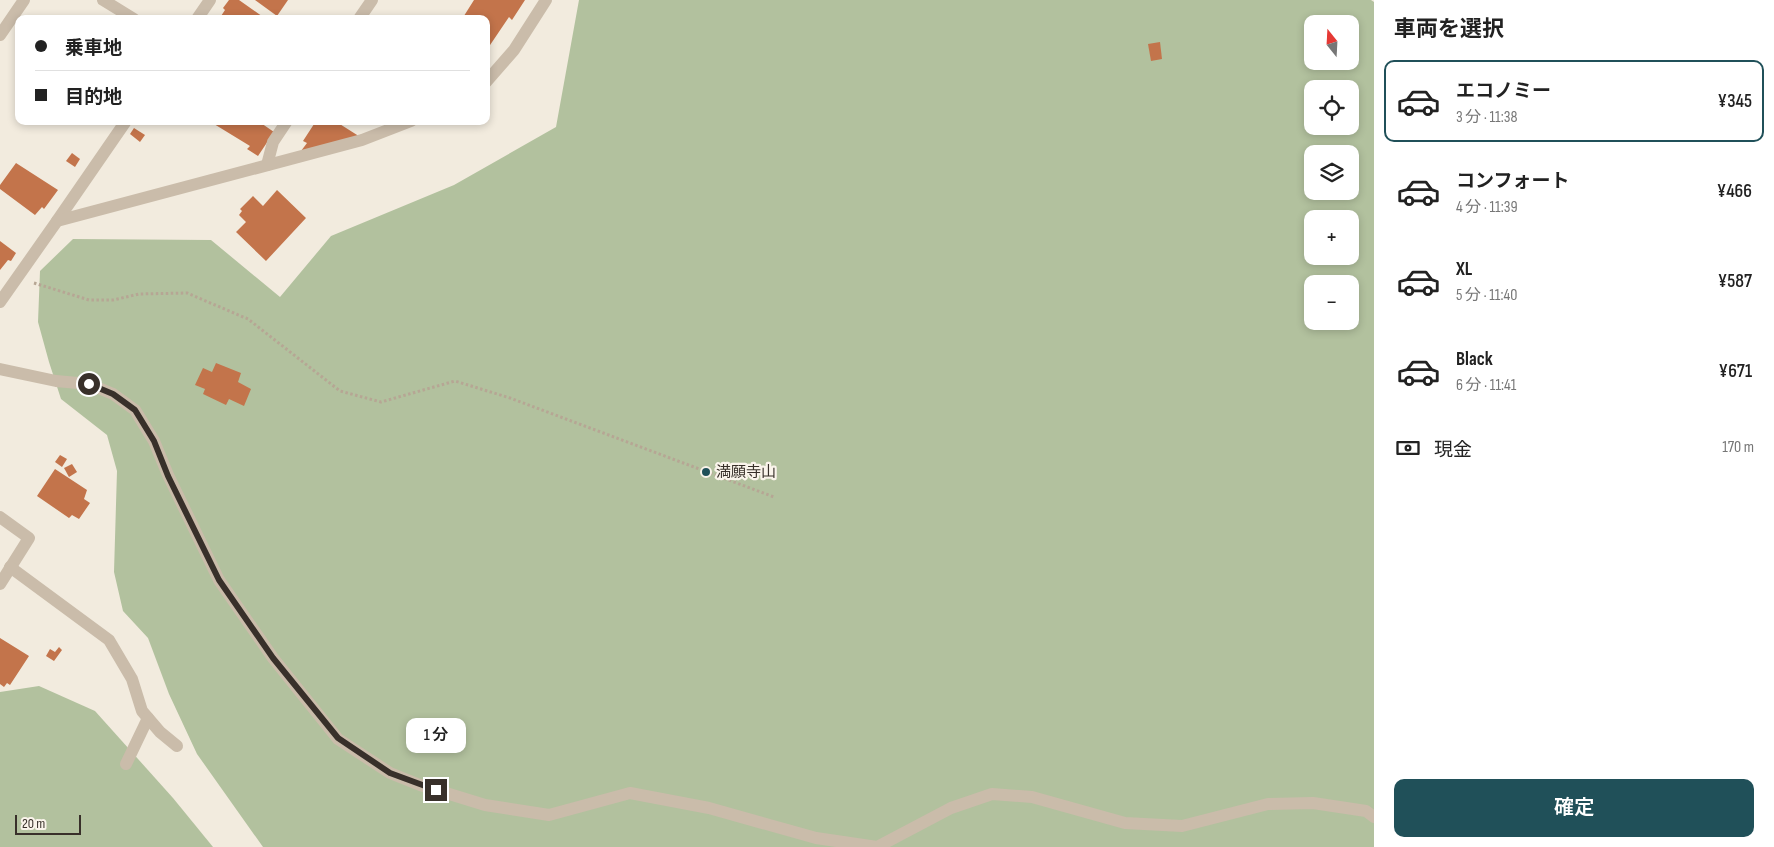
<!DOCTYPE html>
<html lang="ja">
<head>
<meta charset="utf-8">
<style>
  :root { --surface:#fff; --page:#f6f6f6; --text:#222; --muted:#767676; --line:#e0e0e0; --accent:#205059 }
  body { margin:0; font-family:"Sofia Sans Condensed","Noto Sans JP",sans-serif; background:var(--page); color:var(--text); height:100vh; display:flex; flex-direction:column; font-size:19px; white-space:nowrap }
  * { box-sizing:border-box; margin:0 }
  p { font-size:16px; color:var(--muted) }
  .icon { flex:none; width:28px; height:28px; fill:none; stroke:currentColor; stroke-width:2; stroke-linecap:round; stroke-linejoin:round }
  .map { position:relative; flex:1; overflow:hidden }
  .sheet { display:flex; flex-direction:column; background:var(--surface); width:400px }
  .sheet>* { flex:none }
  .banner { position:absolute; left:15px; top:15px; width:475px; height:110px; border-radius:10px; box-shadow:0 2px 8px #0003; display:grid; align-content:center; height:110px; padding:0 20px; background:var(--surface) }
  .needle { width:32px; rotate:342deg }
  .controls { position:absolute; left:1304px; top:15px; display:grid; gap:10px }
  .controls a { display:grid; place-items:center; width:55px; height:55px; border-radius:10px; background:var(--surface); box-shadow:0 2px 8px #0003; font-size:25px }
  .scale { position:absolute; left:15px; bottom:12px; width:66px; box-sizing:border-box; padding-left:5px; border:2px solid #38302a; border-top:0; font-size:14px; line-height:18px; white-space:nowrap; color:#38302a; -webkit-text-stroke:4px #faf4eb; paint-order:stroke }
  .end { position:absolute; width:22px; height:22px; margin:-11px; border:6px solid #38302a; background:#fff; box-shadow:0 0 0 2px #fff }
  .from { border-radius:50% }
  .bubble { position:absolute; height:35px; border-radius:10px; background:var(--surface); box-shadow:0 2px 8px #0003; font-size:16px; font-weight:600; line-height:35px; text-align:center }
  .banner b { display:flex; align-items:center; gap:18px; height:48px; font-size:19px }
  .banner b+b { border-top:1px solid var(--line) }
  .banner i { width:12px; height:12px; background:var(--text) }
  ul { padding:0; list-style:none }
  li { display:flex; align-items:center; gap:15px; height:82px; margin:0 10px 8px; padding:0 10px; border:2px solid transparent; border-radius:10px }
  li div { flex:1 }
  li b { display:block; font-size:19px }
  li em { font-style:normal; font-weight:600 }
  li.current { border-color:var(--accent) }
  li>.icon { width:45px; height:45px; stroke-width:1.5 }
  h2 { padding:0 20px; font-size:22px; line-height:60px }
  .pay { display:flex; align-items:center; gap:12px; height:55px; padding:0 20px; font-size:19px }
  .pay p { margin-inline-start:auto }
  .action { display:flex; gap:10px; margin-top:auto; padding:10px 20px }
  .action a { flex:1; height:58px; border-radius:10px; background:var(--accent); color:#fff; font-size:20px; font-weight:600; line-height:58px; text-align:center }
  main { display:flex; flex:1; min-height:0 }
  .map>svg:first-child { display:block }
</style>
</head>
<body>
<main>
<div class="map">
<svg width="1374" height="847" viewBox="0 0 1374 847">
  <rect width="100%" height="100%" fill="#f2ebde"/>
  <g fill="#b2c19e" fill-rule="evenodd">
    <path d="M579,0H1371L1374,2V847H263L197,754L169,694L148,638L123,611L114,572L117,471L107,435L61,399L49,362L38,322L40,271L73,239L211,240L280,297L331,236L454,185L556,127ZM1312,24H1350V61H1312ZM1312,89H1350V126H1312ZM1312,154H1350V191H1312ZM1312,219H1350V256H1312ZM1312,284H1350V321H1312Z"/>
    <path d="M39,686L95,711L173,798L213,847H0V692Z"/>
  </g>
  <g fill="#c3744b">
    <path d="M229,0H239L266,19H219L225,10L223,8Z"/>
    <path d="M255,0H288L277,16Z"/>
    <path d="M474,0H525L512,20L509,17L486,51V19H462Z"/>
    <path d="M1160,42L1162,59L1151,61L1148,44Z"/>
    <path d="M216,121H258L274,132L258,156L247,149L250,146L214,124Z"/>
    <path d="M316,121H335L365,140L301,151L307,143L303,141Z"/>
    <path d="M134,128L145,135L140,142L130,134Z"/>
    <path d="M72,153L80,159L75,167L66,161Z"/>
    <path d="M16,163L58,190L44,209L42,207L35,215L0,189V185Z"/>
    <path d="M277,190L306,218L266,261L236,232L246,222L239,215L242,211L240,209L253,196L263,206Z"/>
    <path d="M0,241L16,253L11,261L8,260L0,270Z"/>
    <path d="M216,363L241,373L238,382L251,389L244,406L229,399L226,405L203,394L205,389L195,385L203,368L212,372Z"/>
    <path d="M60,455L67,459L62,467L55,462Z"/>
    <path d="M72,464L77,472L69,477L64,468Z"/>
    <path d="M55,469L87,490L84,499L90,503L79,519L72,515L69,518L37,496Z"/>
    <path d="M0,638L29,656L10,685L7,683L4,687L0,684Z"/>
    <path d="M59,647L62,650L54,661L46,656L50,649L55,652Z"/>
  </g>
  <g fill="none" stroke-linecap="round" stroke-linejoin="round">
    <path stroke="#b6a694" stroke-width="3" stroke-dasharray="2.5 2.5" stroke-linecap="butt" d="M34,283L89,300H113L139,294L187,293L248,319L340,391L381,402L455,381L510,398L774,497"/>
    <g stroke="#cabcaa" stroke-width="12">
      <path d="M103,0L134,19"/>
      <path d="M197,19L210,0"/>
      <path d="M359,19L372,0"/>
      <path d="M0,35L24,0"/>
      <path d="M486,82L514,50L546,0"/>
      <path d="M267,165L273,142L287,121"/>
      <path d="M57,221L126,121"/>
      <path d="M0,302L57,221L362,140L411,121"/>
      <path d="M0,369L56,381L89,384L113,394L135,410L154,441L168,475L219,580L273,658L338,739L390,773L420,785L485,805L549,815L630,793L709,808L816,838L877,847L951,808L992,794L1032,797L1125,823L1182,826L1268,804L1313,803L1366,811L1374,817"/>
      <path d="M0,517L29,538L0,584"/>
      <path d="M10,567L109,640L132,679L142,711L160,732L177,746"/>
      <path d="M126,764L148,718"/>
    </g>
  </g>
  <g fill="none" stroke-linecap="round" stroke-linejoin="round">
    <path stroke="#38302a" stroke-width="6" d="M89,384L113,394L135,410L154,441L168,476L219,580L273,658L338,738L390,773L436,790"/>
  </g>
  <circle fill="#205059" stroke="#faf4eb" stroke-width="2" cx="706" cy="472" r="5"/>
  <g text-anchor="middle" dominant-baseline="central" stroke-width="4.5" stroke-linejoin="round" paint-order="stroke">
    <g font-size="15" fill="#38302a" stroke="#faf4eb" text-anchor="start">
      <text x="716" y="472">満願寺山</text>
    </g>
  </g>
</svg>
<div class="controls">
<a><svg class="needle" viewBox="-14 -14 28 28"><path d="M0-13l5 13h-10z" fill="#e53935"/><path d="M0 13l5-13h-10z" fill="#767676"/></svg></a>
<a><svg class="icon" aria-label="locate" viewBox="0 0 24 24"><circle cx="12" cy="12" r="6"/><path d="M12 2v4M12 18v4M2 12h4M18 12h4"/></svg></a>
<a><svg class="icon" aria-label="layers" viewBox="0 0 24 24"><path d="M12 4l9 5-9 5-9-5zM3 14l9 5 9-5"/></svg></a>
<a>+</a>
<a>−</a>
</div>
<div class="scale">20 m</div>
<i class="end from" style="left:89px;top:384px"></i>
<i class="end" style="left:436px;top:790px"></i>
<div class="bubble" style="left:406px;top:718px;width:60px">1 分</div>
<div class="banner">
<b><i class="from"></i>乗車地</b>
<b><i></i>目的地</b>
</div>
</div>
<section class="sheet">
<h2>車両を選択</h2>
<ul>
<li class="current"><svg class="icon" aria-label="car" viewBox="0 0 24 24"><path d="M5 17H2v-5l4-1 3-4h7l3 4 3 1v5h-3M9 17h6M6 11h13"/><circle cx="7" cy="17" r="2"/><circle cx="17" cy="17" r="2"/></svg><div><b>エコノミー</b><p>3 分 · 11:38</p></div><em>¥345</em></li>
<li><svg class="icon" aria-label="car" viewBox="0 0 24 24"><path d="M5 17H2v-5l4-1 3-4h7l3 4 3 1v5h-3M9 17h6M6 11h13"/><circle cx="7" cy="17" r="2"/><circle cx="17" cy="17" r="2"/></svg><div><b>コンフォート</b><p>4 分 · 11:39</p></div><em>¥466</em></li>
<li><svg class="icon" aria-label="car" viewBox="0 0 24 24"><path d="M5 17H2v-5l4-1 3-4h7l3 4 3 1v5h-3M9 17h6M6 11h13"/><circle cx="7" cy="17" r="2"/><circle cx="17" cy="17" r="2"/></svg><div><b>XL</b><p>5 分 · 11:40</p></div><em>¥587</em></li>
<li><svg class="icon" aria-label="car" viewBox="0 0 24 24"><path d="M5 17H2v-5l4-1 3-4h7l3 4 3 1v5h-3M9 17h6M6 11h13"/><circle cx="7" cy="17" r="2"/><circle cx="17" cy="17" r="2"/></svg><div><b>Black</b><p>6 分 · 11:41</p></div><em>¥671</em></li>
</ul>
<div class="pay"><svg class="icon" aria-label="cash" viewBox="0 0 24 24"><path d="M3 7h18v10H3z"/><circle cx="12" cy="12" r="2"/></svg>現金<p>170 m</p></div>
<div class="action"><a>確定</a></div>
</section>
</main>
</body>
</html>
